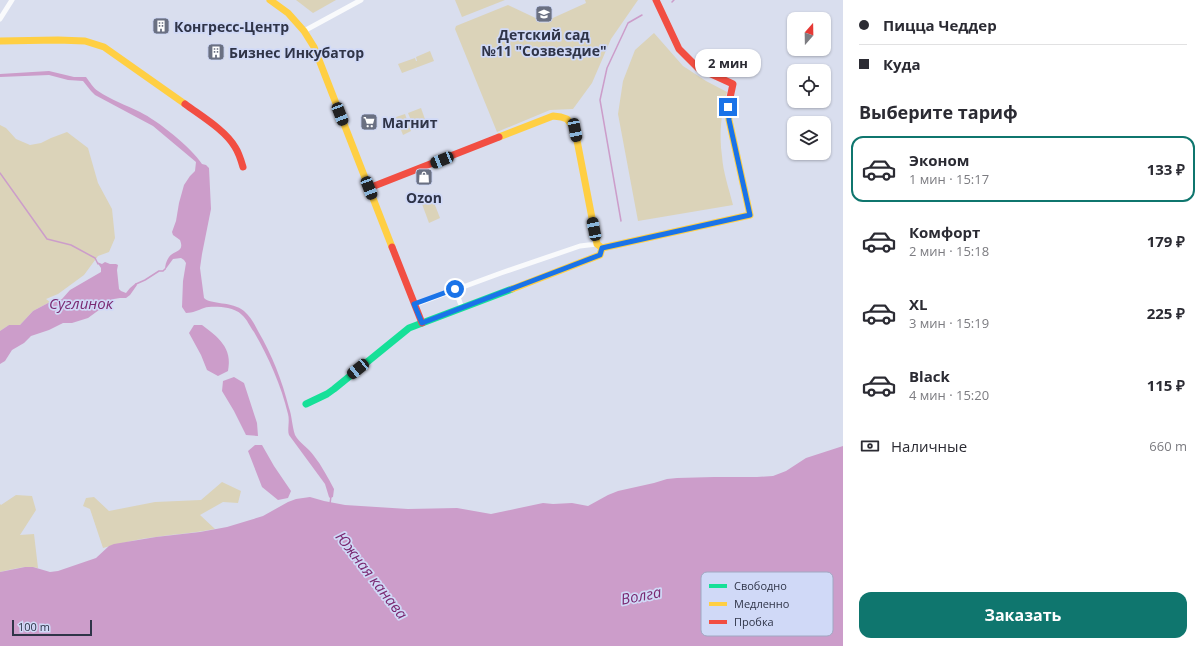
<!DOCTYPE html>
<html lang="ru">
<head>
<meta charset="utf-8">
<style>
  :root { --surface:#fff; --page:#f7f7f7; --text:#2b2b33; --muted:#7c7c81; --line:#e1e1e2; --accent:#0f766e }
  body { margin:0; font-family:"Open Sans",sans-serif; background:var(--page); color:var(--text); height:100vh; display:flex; flex-direction:column; font-size:15px; white-space:nowrap }
  * { box-sizing:border-box; margin:0 }
  p { font-size:13px; color:var(--muted) }
  .icon { flex:none; width:22px; height:22px; fill:none; stroke:currentColor; stroke-width:2; stroke-linecap:round; stroke-linejoin:round }
  .map { position:relative; flex:1; overflow:hidden }
  .panel { display:flex; flex-direction:column; background:var(--surface); width:360px }
  .panel>* { flex:none }
  .banner { display:grid; align-content:center; height:88px; padding:0 16px; background:var(--surface) }
  .needle { width:26px; rotate:20deg }
  .buttons { position:absolute; left:787px; top:12px; display:grid; gap:8px }
  .buttons a { display:grid; place-items:center; width:44px; height:44px; border-radius:8px; background:var(--surface); box-shadow:0 1px 3px #0004; font-size:20px }
  .scale { position:absolute; left:12px; bottom:10px; width:80px; box-sizing:border-box; padding-left:4px; border:2px solid #2f3448; border-top:0; font-size:11px; line-height:14px; white-space:nowrap; color:#2f3448; -webkit-text-stroke:3px #d0d9f7; paint-order:stroke }
  .end { position:absolute; width:18px; height:18px; margin:-9px; border:5px solid #1a73e8; background:#fff; box-shadow:0 0 0 2px #fff }
  .from { border-radius:50% }
  .bubble { position:absolute; height:28px; border-radius:12px; background:var(--surface); box-shadow:0 1px 3px #0004; font-size:13px; font-weight:700; line-height:28px; text-align:center }
  .car { position:absolute; width:12px; height:24px; margin:-12px -6px; border-radius:5px; box-shadow:0 0 3px 1px #0007; background:linear-gradient(#222 24%,#8ab4d8 0 40%,#222 0 76%,#8ab4d8 0 86%,#222 0) }
  .banner b { display:flex; align-items:center; gap:14px; height:38px; font-size:15px }
  .banner b+b { border-top:1px solid var(--line) }
  .banner i { width:10px; height:10px; background:var(--text) }
  ul { padding:0; list-style:none }
  li { display:flex; align-items:center; gap:12px; height:66px; margin:0 8px 6px; padding:0 8px; border:2px solid transparent; border-radius:12px }
  li div { flex:1 }
  li b { display:block; font-size:15px }
  li em { font-style:normal; font-weight:700 }
  li.active { border-color:var(--accent) }
  li>.icon { width:36px; height:36px; stroke-width:1.5 }
  h2 { padding:0 16px; font-size:18px; line-height:48px }
  .pay { display:flex; align-items:center; gap:10px; height:44px; padding:0 16px; font-size:15px }
  .pay p { margin-inline-start:auto }
  .cta { display:flex; gap:8px; margin-top:auto; padding:8px 16px }
  .cta a { flex:1; height:46px; border-radius:12px; background:var(--accent); color:#fff; font-size:16px; font-weight:700; line-height:46px; text-align:center }
  main { display:flex; flex:1; min-height:0 }
  .map>svg:first-child { display:block }
</style>
</head>
<body>
<main>
<div class="map">
<svg width="843" height="646" viewBox="0 0 843 646">
  <rect width="100%" height="100%" fill="#d9deee"/>
  <g fill="#dbd3b9">
    <path d="M296,0H336L313,13Z"/>
    <path d="M455,0H505L462,17Z"/>
    <path d="M585,0H638L611,39L592,83L573,109L550,110L497,132L455,29L456,26L508,5L544,22L586,3Z"/>
    <path d="M654,33L683,66L706,81L727,92C721,113 719,134 722,156C723,172 729,189 733,205L638,221L618,114L623,81L635,50Z"/>
    <path d="M430,51L434,61L402,73L398,64L415,58L416,61H417L416,57Z"/>
    <path d="M421,108L427,125L415,130L408,113Z"/>
    <path d="M405,114L411,131L403,135L396,117Z"/>
    <path d="M0,125L6,128L16,139L30,145L41,143L51,138L67,132L88,148L98,183L112,209L115,238L109,252L98,256L84,275L58,294L46,299L50,302L33,311L20,325H9L0,331Z"/>
    <path d="M433,200L440,218L429,223L422,204Z"/>
    <path d="M222,482L241,491L238,503L223,502L200,515L215,529C195,533 175,534 156,537C138,539 120,543 103,548L90,509L83,506L86,498L94,497L109,511L155,502L201,500Z"/>
    <path d="M16,495L32,496L36,510L20,535L34,534L38,568C26,565 13,569 0,572V504L1,505Z"/>
  </g>
  <g fill="#cc9dca">
    <path d="M49,71L74,77H86C90,82 93,88 98,91C111,100 126,105 140,112C158,121 191,147 202,164L206,165L209,168L211,209L202,254L200,268L204,298C211,305 232,301 244,311C250,316 254,323 258,331C272,355 282,380 289,408C292,416 292,426 295,435C299,443 309,448 314,456C322,466 328,478 334,489L333,497L330,498L329,497L325,484L289,435C287,430 290,421 288,414C281,385 269,358 254,332C250,327 247,319 242,315C238,311 233,309 228,308C221,307 211,306 204,308C198,310 193,313 186,313L182,307L183,281L186,263L184,260L181,258L173,259L165,270C165,266 166,261 169,257C174,250 185,253 180,240L173,235L172,232L176,221L179,203L184,185L190,176L195,171L196,162L153,126L95,95L91,91L83,81L68,80L49,75L0,77V74Z"/>
    <path d="M97,262L102,264L105,262L110,264H116L118,265L117,270L119,289L121,291L126,293L130,288L136,283L137,285L130,295L126,298H120L114,299L88,318L72,323H63L49,330L31,336L24,343L12,350L5,361L0,364V331L9,325H20L33,311L50,302H56L62,299L70,290L101,272V268Z"/>
    <path d="M194,325H202C218,337 233,348 228,371L218,376L207,370L201,355L189,333Z"/>
    <path d="M234,377L244,383L257,423L258,436L246,435L234,411L222,391L223,381Z"/>
    <path d="M255,445H262L274,466L291,491L288,498L278,500L262,487L248,451Z"/>
    <path d="M843,446V646H0V572L25,567H33L50,572L58,571L96,558L109,546L114,544L156,537L200,532L227,527L263,516L288,502L296,499L310,497L324,501L345,505L408,509L457,508L491,514L543,503L553,504L572,503L588,506L608,495L618,491L654,483L667,479L677,478L714,477H757L773,476L786,471L806,458Z"/>
  </g>
  <g fill="none" stroke-linecap="round" stroke-linejoin="round">
    <g stroke="#cc9dca" stroke-width="1.5">
      <path d="M672,2L674,0"/>
      <path d="M0,173L47,239L71,245L95,258L98,264"/>
      <path d="M621,221L600,100L607,68L628,23L642,15"/>
      <path d="M136,284L145,280L159,271H163L165,269"/>
      <path d="M330,504L331,496"/>
    </g>
    <g stroke="#f9fafc" stroke-width="5">
      <path d="M0,19L12,0"/>
      <path d="M304,31L361,0"/>
      <path d="M455,289L462,308"/>
      <path d="M414,305L501,273L580,246L597,244"/>
    </g>
    <path stroke="#16e098" stroke-width="7" d="M306,404L327,394L334,389L409,328L512,289"/>
    <g stroke="#ffcf43" stroke-width="7">
      <path d="M270,0L288,13L304,31L314,47L392,247"/>
      <path d="M0,41L58,40L85,41L104,47L185,104"/>
      <path d="M499,137L553,116L561,117L567,119L571,124L575,130L597,244L602,248L600,255L512,289"/>
      <path d="M602,248L750,215L729,120L728,111"/>
    </g>
    <g stroke="#f24e42" stroke-width="7">
      <path d="M656,0L679,49L698,68L733,84L728,107V111"/>
      <path d="M185,104C201,116 225,130 235,147C239,153 241,160 243,167"/>
      <path d="M369,188L499,137"/>
      <path d="M392,247L422,323"/>
    </g>
  </g>
  <g fill="none" stroke-linecap="round" stroke-linejoin="round">
    <path stroke="#1a73e8" stroke-width="5" d="M455,289L414,304L422,323L600,255L602,248L750,215L729,120L728,107"/>
  </g>
  <defs>
    <g id="school-square" transform="scale(0.9)"><rect x="-9" y="-9" width="18" height="18" rx="4" fill="#6a7082" stroke="#d0d9f7"/><path d="M0-5L7-2L0 1L-7-2ZM-4 1L0 2.5L4 1V4Q0 6-4 4Z" fill="#fff"/></g>
    <g id="building-square" transform="scale(0.9)"><rect x="-9" y="-9" width="18" height="18" rx="4" fill="#6a7082" stroke="#d0d9f7"/><path d="M-4-6H4V6H1V3H-1V6H-4ZM-2.5-4.3h1.7v1.8h-1.7ZM.8-4.3h1.7v1.8H.8ZM-2.5-1h1.7V.8h-1.7ZM.8-1h1.7V.8H.8Z" fill="#fff"/></g>
    <g id="supermarket-square" transform="scale(0.9)"><rect x="-9" y="-9" width="18" height="18" rx="4" fill="#6a7082" stroke="#d0d9f7"/><path d="M-6-5.5h2.5l.6 2H6L4.5 2H-2.5L-4.4-4H-6ZM-1.5 3.2a1.3 1.3 0 1 0 .1 0ZM3 3.2a1.3 1.3 0 1 0 .1 0Z" fill="#fff"/></g>
    <g id="shop-square" transform="scale(0.9)"><rect x="-9" y="-9" width="18" height="18" rx="4" fill="#6a7082" stroke="#d0d9f7"/><path d="M-5-2.5h2.3a2.7 3.5 0 0 1 5.4 0H5L5.5 6h-11ZM-1.5-2.5h3a1.5 2.3 0 0 0-3 0Z" fill="#fff"/></g>
  </defs>
  <g fill-rule="evenodd">
    <use href="#school-square" x="544" y="14"/>
    <use href="#building-square" x="161" y="26"/>
    <use href="#building-square" x="216" y="52"/>
    <use href="#supermarket-square" x="369" y="122"/>
    <use href="#shop-square" x="424" y="177"/>
  </g>
  <g text-anchor="middle" dominant-baseline="central" stroke-width="3.5" stroke-linejoin="round" paint-order="stroke">
    <g font-size="14" font-weight="bold" fill="#2f3448" stroke="#d0d9f7" text-anchor="start">
      <text x="174" y="26">Конгресс-Центр</text>
      <text x="544" y="34" text-anchor="middle">Детский сад<tspan x="544" dy="16">№11 "Созвездие"</tspan></text>
      <text x="229" y="52">Бизнес Инкубатор</text>
      <text x="382" y="122">Магнит</text>
      <text x="424" y="197" text-anchor="middle">Ozon</text>
    </g>
    <g font-size="15" font-style="italic" fill="#7a2871" stroke="#d0d9f7">
      <text x="81" y="303">Суглинок</text>
      <text transform="translate(372 575) rotate(52)">Южная канава</text>
      <text transform="translate(641 595) rotate(-11)">Волга</text>
    </g>
  </g>
  <rect x="701" y="572" width="132" height="64" rx="6" fill="#d0d9f7" stroke="#a0a8c2" stroke-width="1"/>
  <rect x="709" y="584" width="18" height="4" fill="#16e098"/>
  <rect x="709" y="602" width="18" height="4" fill="#ffcf43"/>
  <rect x="709" y="620" width="18" height="4" fill="#f24e42"/>
  <g font-size="11" fill="#2f3448">
    <text x="734" y="590">Свободно</text>
    <text x="734" y="608">Медленно</text>
    <text x="734" y="626">Пробка</text>
  </g>
</svg>
<div class="buttons">
<a><svg class="needle" viewBox="-14 -14 28 28"><path d="M0-13l5 13h-10z" fill="#e53935"/><path d="M0 13l5-13h-10z" fill="#7c7c81"/></svg></a>
<a><svg class="icon" aria-label="locate" viewBox="0 0 24 24"><circle cx="12" cy="12" r="6"/><path d="M12 2v4M12 18v4M2 12h4M18 12h4"/></svg></a>
<a><svg class="icon" aria-label="layers" viewBox="0 0 24 24"><path d="M12 4l9 5-9 5-9-5zM3 14l9 5 9-5"/></svg></a>
</div>
<div class="scale">100 m</div>
<i class="end from" style="left:455px;top:289px"></i>
<i class="end" style="left:728px;top:107px"></i>
<div class="bubble" style="left:695px;top:49px;width:66px">2 мин</div>
<i class="car" style="left:340px;top:114px;rotate:159deg"></i>
<i class="car" style="left:575px;top:130px;rotate:169deg"></i>
<i class="car" style="left:442px;top:160px;rotate:248deg"></i>
<i class="car" style="left:369px;top:188px;rotate:159deg"></i>
<i class="car" style="left:594px;top:229px;rotate:349deg"></i>
<i class="car" style="left:358px;top:369px;rotate:231deg"></i>
</div>
<section class="panel">
<div class="banner">
<b><i class="from"></i>Пицца Чеддер</b>
<b><i></i>Куда</b>
</div>
<h2>Выберите тариф</h2>
<ul>
<li class="active"><svg class="icon" aria-label="car" viewBox="0 0 24 24"><path d="M5 17H2v-5l4-1 3-4h7l3 4 3 1v5h-3M9 17h6M6 11h13"/><circle cx="7" cy="17" r="2"/><circle cx="17" cy="17" r="2"/></svg><div><b>Эконом</b><p>1 мин · 15:17</p></div><em>133 ₽</em></li>
<li><svg class="icon" aria-label="car" viewBox="0 0 24 24"><path d="M5 17H2v-5l4-1 3-4h7l3 4 3 1v5h-3M9 17h6M6 11h13"/><circle cx="7" cy="17" r="2"/><circle cx="17" cy="17" r="2"/></svg><div><b>Комфорт</b><p>2 мин · 15:18</p></div><em>179 ₽</em></li>
<li><svg class="icon" aria-label="car" viewBox="0 0 24 24"><path d="M5 17H2v-5l4-1 3-4h7l3 4 3 1v5h-3M9 17h6M6 11h13"/><circle cx="7" cy="17" r="2"/><circle cx="17" cy="17" r="2"/></svg><div><b>XL</b><p>3 мин · 15:19</p></div><em>225 ₽</em></li>
<li><svg class="icon" aria-label="car" viewBox="0 0 24 24"><path d="M5 17H2v-5l4-1 3-4h7l3 4 3 1v5h-3M9 17h6M6 11h13"/><circle cx="7" cy="17" r="2"/><circle cx="17" cy="17" r="2"/></svg><div><b>Black</b><p>4 мин · 15:20</p></div><em>115 ₽</em></li>
</ul>
<div class="pay"><svg class="icon" aria-label="cash" viewBox="0 0 24 24"><path d="M3 7h18v10H3z"/><circle cx="12" cy="12" r="2"/></svg>Наличные<p>660 m</p></div>
<div class="cta"><a>Заказать</a></div>
</section>
</main>
</body>
</html>
